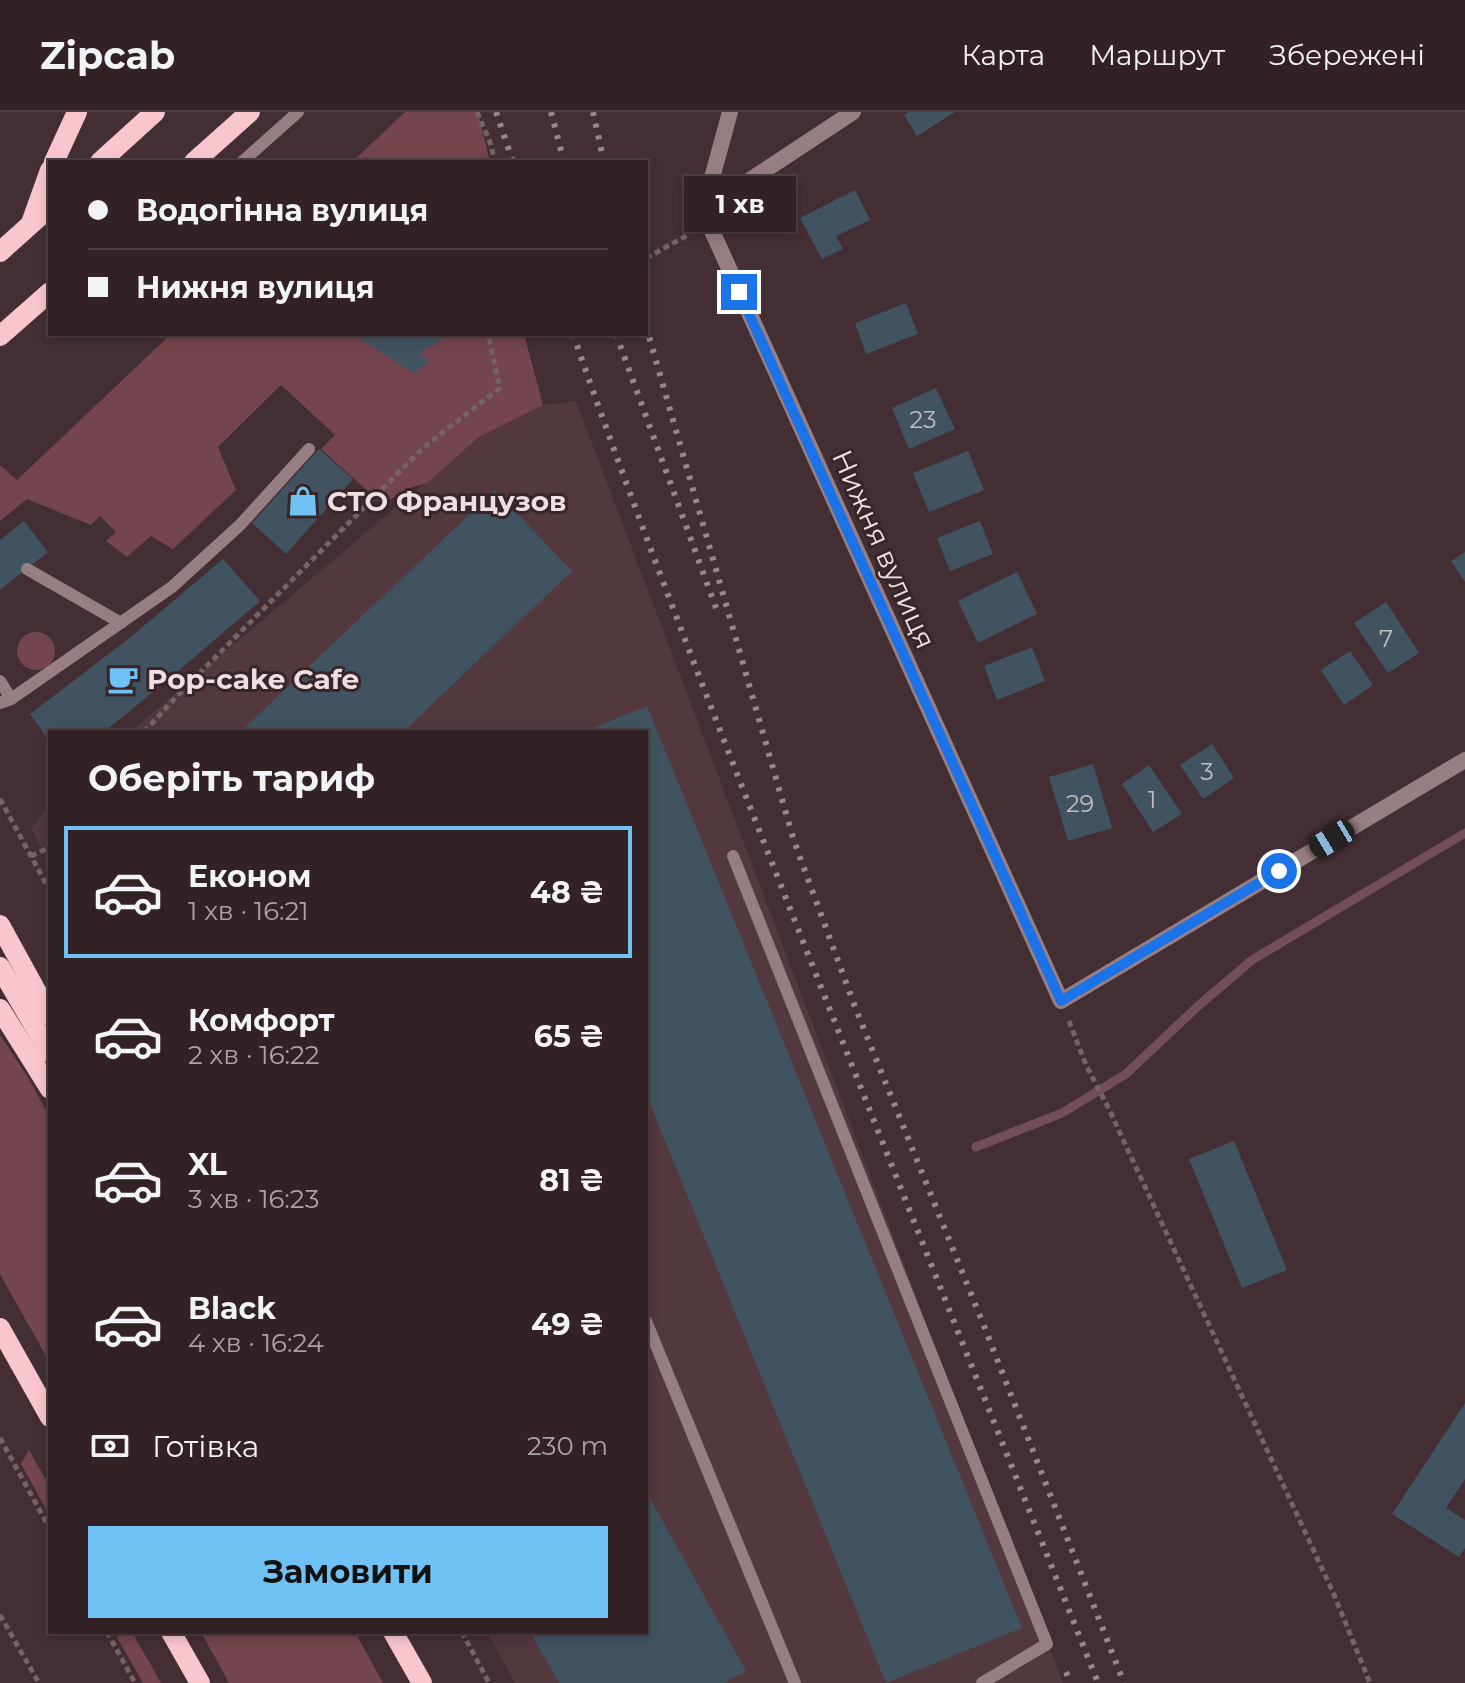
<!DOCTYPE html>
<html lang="uk">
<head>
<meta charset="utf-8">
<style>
  :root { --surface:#322226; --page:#3a2a2e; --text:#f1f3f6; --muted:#a8a4a7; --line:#4d3f43; --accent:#70c2f4 }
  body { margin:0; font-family:Montserrat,sans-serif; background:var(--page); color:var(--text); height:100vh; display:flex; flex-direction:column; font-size:30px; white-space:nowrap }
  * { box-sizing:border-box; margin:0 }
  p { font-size:26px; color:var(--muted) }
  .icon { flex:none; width:44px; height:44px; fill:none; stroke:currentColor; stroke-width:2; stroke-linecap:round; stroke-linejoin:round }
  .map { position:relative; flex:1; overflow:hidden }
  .side { position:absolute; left:48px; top:618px; width:600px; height:904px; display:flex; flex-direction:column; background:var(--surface); border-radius:0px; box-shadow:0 4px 12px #0003,0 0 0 2px var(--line) }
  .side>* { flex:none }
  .top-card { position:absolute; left:48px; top:48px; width:600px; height:176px; border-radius:0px; box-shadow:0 4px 12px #0003,0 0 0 2px var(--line); display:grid; align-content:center; height:176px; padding:0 40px; background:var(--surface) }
  .end { position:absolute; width:36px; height:36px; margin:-18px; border:10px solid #1a73e8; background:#fff; box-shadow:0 0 0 4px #fff }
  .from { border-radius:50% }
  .bubble { position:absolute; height:56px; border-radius:0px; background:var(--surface); box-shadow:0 4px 12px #0003,0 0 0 2px var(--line); font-size:26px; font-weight:700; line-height:56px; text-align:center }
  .car { position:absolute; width:24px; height:48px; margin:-24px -12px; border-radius:10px; box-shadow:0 0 6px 2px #0007; background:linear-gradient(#222 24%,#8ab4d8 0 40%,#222 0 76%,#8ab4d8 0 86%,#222 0) }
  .top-card b { display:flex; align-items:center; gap:28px; height:76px; font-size:30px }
  .top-card b+b { border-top:2px solid var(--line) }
  .top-card i { width:20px; height:20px; background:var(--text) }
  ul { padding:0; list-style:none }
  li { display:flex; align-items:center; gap:24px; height:132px; margin:0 16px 12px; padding:0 24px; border:4px solid transparent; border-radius:0px }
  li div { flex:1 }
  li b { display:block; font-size:30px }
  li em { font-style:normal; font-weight:700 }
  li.current { border-color:var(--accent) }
  li>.icon { width:72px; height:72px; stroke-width:1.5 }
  h2 { padding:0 40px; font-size:36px; line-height:96px }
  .pay { display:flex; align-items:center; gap:20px; height:88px; padding:0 40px; font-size:30px }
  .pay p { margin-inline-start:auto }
  .primary-button { display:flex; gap:16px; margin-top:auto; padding:16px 40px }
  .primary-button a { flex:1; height:92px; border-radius:0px; background:var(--accent); color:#111; font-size:32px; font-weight:700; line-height:92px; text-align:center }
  header { display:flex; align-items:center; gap:48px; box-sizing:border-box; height:112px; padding:0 40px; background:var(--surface); border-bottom:2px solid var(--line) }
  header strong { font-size:38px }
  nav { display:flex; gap:44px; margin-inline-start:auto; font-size:28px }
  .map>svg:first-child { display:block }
</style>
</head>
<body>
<header>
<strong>Zipcab</strong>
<nav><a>Карта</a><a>Маршрут</a><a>Збережені</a></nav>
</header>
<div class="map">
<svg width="1465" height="1571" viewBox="0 0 1465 1571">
  <rect width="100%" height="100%" fill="#432e33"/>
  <g fill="#53383e">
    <path d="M576,289L1063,1571H515L487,1520H646V620H130L479,325L543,293Z"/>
    <path d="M50,691V751L31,717Z"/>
  </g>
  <g fill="#74454f">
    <path d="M405,0H478L490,50H352Z"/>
    <path d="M171,222H524L543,293L479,325L427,371L406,377L383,393L321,337L335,323L281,273L218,335L236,378L173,437L151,424L127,445L106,429L116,420L100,404L91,413L27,387L0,409V353L17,368Z"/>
    <circle cx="36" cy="539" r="19"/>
    <path d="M0,923L29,967L50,1006V1251L0,1162Z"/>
    <path d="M29,1338L50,1375V1404L21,1352Z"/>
    <path d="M114,1520H132L161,1571H143Z"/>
    <path d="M201,1520H355L383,1571H229Z"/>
  </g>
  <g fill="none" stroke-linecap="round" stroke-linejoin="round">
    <path stroke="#714e58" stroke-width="9" d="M976,1035L1062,1001L1126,962L1197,895L1252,848L1465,721"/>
  </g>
  <g fill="#415360">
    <path d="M909,0H955L917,24L904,3Z"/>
    <path d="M855,78L870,108L836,124L843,137L822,147L800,106Z"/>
    <path d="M906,191L918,222L866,242L855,211Z"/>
    <path d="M353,222H451L420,241L429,250L414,261Z"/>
    <path d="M936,276L955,317L909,337L892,296Z"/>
    <path d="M319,337L353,367L286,442L252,411Z"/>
    <path d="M968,339L984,378L929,400L913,361Z"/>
    <path d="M495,378L572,459L403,620H240Z"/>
    <path d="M24,409L48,440L0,478V428Z"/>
    <path d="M980,409L993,442L950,459L937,426Z"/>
    <path d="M1465,440V470L1451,449Z"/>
    <path d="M223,447L260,489L164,571L104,620H50V630L30,602L127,528Z"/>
    <path d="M1017,460L1037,502L978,531L958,489Z"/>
    <path d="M1386,490L1419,541L1388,561L1354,511Z"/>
    <path d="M1032,535L1045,569L997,588L984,554Z"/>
    <path d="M1350,539L1373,573L1344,593L1321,558Z"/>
    <path d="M647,594L1022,1516L886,1571L646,982V620H583Z"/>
    <path d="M1212,632L1234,666L1203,687L1180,653Z"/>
    <path d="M1093,652L1112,716L1068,729L1049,665Z"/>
    <path d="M1149,653L1182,702L1153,720L1122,672Z"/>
    <path d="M1234,1029L1287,1158L1242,1176L1189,1047Z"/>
    <path d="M1465,1291V1367L1446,1396L1465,1408V1436L1459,1445L1392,1402Z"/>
    <path d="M646,1379L746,1559L724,1571H559L530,1520H646Z"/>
  </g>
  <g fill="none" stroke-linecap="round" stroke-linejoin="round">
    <g stroke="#766368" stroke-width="5" stroke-dasharray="6 4" stroke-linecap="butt">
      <path d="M477,0L490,30L495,50"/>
      <path d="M646,146L690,122"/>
      <path d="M144,620L177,584L424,335L500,276L488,222"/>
      <path d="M0,687L50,779"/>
      <path d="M31,744L50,735"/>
      <path d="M1069,909L1086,953L1108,995L1332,1478L1370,1571"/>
      <path d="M0,1326L50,1417"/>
      <path d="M0,1503L39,1571"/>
      <path d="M107,1520L135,1571"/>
      <path d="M462,1520L489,1571"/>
    </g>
    <g stroke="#977e82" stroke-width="12">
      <path d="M242,50L298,0"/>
      <path d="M27,457L121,511"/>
      <path d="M0,569L11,587"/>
      <path d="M0,591L11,587L172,475L240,413L309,337"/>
      <path d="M733,744L1047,1532L982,1571"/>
      <path d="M646,1209L795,1571"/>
    </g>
    <g stroke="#977e82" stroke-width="16">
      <path d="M730,0L703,99L1061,889L1465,648"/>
      <path d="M703,99L853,0"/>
    </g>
    <g stroke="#f9c6d0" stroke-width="20">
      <path d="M54,50L77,0"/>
      <path d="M100,50L155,0"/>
      <path d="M194,50L250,0"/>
      <path d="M31,111L50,58"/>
      <path d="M0,140L50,95"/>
      <path d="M0,224L50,180"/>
      <path d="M0,813L50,904"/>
      <path d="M0,855L50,941"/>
      <path d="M0,897L50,977"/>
      <path d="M0,1216L50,1305"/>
      <path d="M171,1520L200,1571"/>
      <path d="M393,1520L422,1571"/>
    </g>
    <g stroke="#98878a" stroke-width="6" stroke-dasharray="4 8" stroke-linecap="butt">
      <path d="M496,0L513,50"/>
      <path d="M551,0L564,50"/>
      <path d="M593,0L604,50"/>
      <path d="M646,214L794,729L855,895L984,1214L1124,1571"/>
      <path d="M573,222C640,415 714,604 789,794C891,1053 995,1312 1098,1571"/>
      <path d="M616,222L716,496"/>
      <path d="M1066,1560L1071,1571"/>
    </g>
  </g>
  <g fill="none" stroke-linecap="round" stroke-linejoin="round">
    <path stroke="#1a73e8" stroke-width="10" d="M739,180L1061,889L1279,759"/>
  </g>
  <defs>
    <g id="shop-bare" transform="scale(2.4)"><path d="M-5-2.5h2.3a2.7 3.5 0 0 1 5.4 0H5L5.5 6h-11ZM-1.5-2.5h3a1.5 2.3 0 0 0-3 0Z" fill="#70c2f4" stroke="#382529" stroke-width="2.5" paint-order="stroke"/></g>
    <g id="cafe-bare" transform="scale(2.4)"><path d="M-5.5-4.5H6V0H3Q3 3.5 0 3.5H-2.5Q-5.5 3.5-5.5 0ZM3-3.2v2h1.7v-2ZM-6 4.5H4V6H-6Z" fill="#70c2f4" stroke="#382529" stroke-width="2.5" paint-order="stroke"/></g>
  </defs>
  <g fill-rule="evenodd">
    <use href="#shop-bare" x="303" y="389"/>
    <use href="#cafe-bare" x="123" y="567"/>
  </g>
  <g text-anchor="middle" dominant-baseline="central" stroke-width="6" stroke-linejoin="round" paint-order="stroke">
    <g font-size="24" fill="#c3bdc2">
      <text x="923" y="307">23</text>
      <text x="1386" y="526">7</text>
      <text x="1207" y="659">3</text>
      <text x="1152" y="687">1</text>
      <text x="1080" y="691">29</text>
    </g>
    <g font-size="28" font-weight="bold" fill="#eee0e2" stroke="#382529" text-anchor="start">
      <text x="327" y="389">СТО Французов</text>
      <text x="147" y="567">Pop-cake Cafe</text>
    </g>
    <g font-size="28" fill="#eee0e2" stroke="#382529">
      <text transform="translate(884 437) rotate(66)">Нижня вулиця</text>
    </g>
  </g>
</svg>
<i class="end from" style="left:1279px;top:759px"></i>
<i class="end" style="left:739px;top:180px"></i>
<div class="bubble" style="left:684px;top:64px;width:112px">1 хв</div>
<i class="car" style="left:1332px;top:727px;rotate:239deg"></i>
<div class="top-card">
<b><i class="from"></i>Водогінна вулиця</b>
<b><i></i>Нижня вулиця</b>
</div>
<section class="side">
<h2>Оберіть тариф</h2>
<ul>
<li class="current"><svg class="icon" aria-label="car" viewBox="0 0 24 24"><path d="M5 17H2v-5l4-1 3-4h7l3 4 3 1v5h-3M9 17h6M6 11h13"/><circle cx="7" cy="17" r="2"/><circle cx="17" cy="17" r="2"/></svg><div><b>Економ</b><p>1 хв · 16:21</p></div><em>48 ₴</em></li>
<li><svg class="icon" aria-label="car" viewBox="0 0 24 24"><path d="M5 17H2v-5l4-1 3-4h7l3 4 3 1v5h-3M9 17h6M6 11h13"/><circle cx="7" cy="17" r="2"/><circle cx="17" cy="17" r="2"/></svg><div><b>Комфорт</b><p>2 хв · 16:22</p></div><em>65 ₴</em></li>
<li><svg class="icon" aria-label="car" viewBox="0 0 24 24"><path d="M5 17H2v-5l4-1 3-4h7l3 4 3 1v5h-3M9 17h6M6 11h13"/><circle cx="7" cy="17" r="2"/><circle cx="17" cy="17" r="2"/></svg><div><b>XL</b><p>3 хв · 16:23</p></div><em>81 ₴</em></li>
<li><svg class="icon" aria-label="car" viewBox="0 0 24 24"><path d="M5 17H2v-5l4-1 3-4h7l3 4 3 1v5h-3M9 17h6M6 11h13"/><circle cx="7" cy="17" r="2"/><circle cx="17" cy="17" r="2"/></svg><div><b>Black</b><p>4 хв · 16:24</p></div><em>49 ₴</em></li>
</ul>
<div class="pay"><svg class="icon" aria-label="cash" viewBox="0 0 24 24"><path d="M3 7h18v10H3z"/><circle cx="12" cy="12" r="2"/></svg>Готівка<p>230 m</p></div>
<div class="primary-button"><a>Замовити</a></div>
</section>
</div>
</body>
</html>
